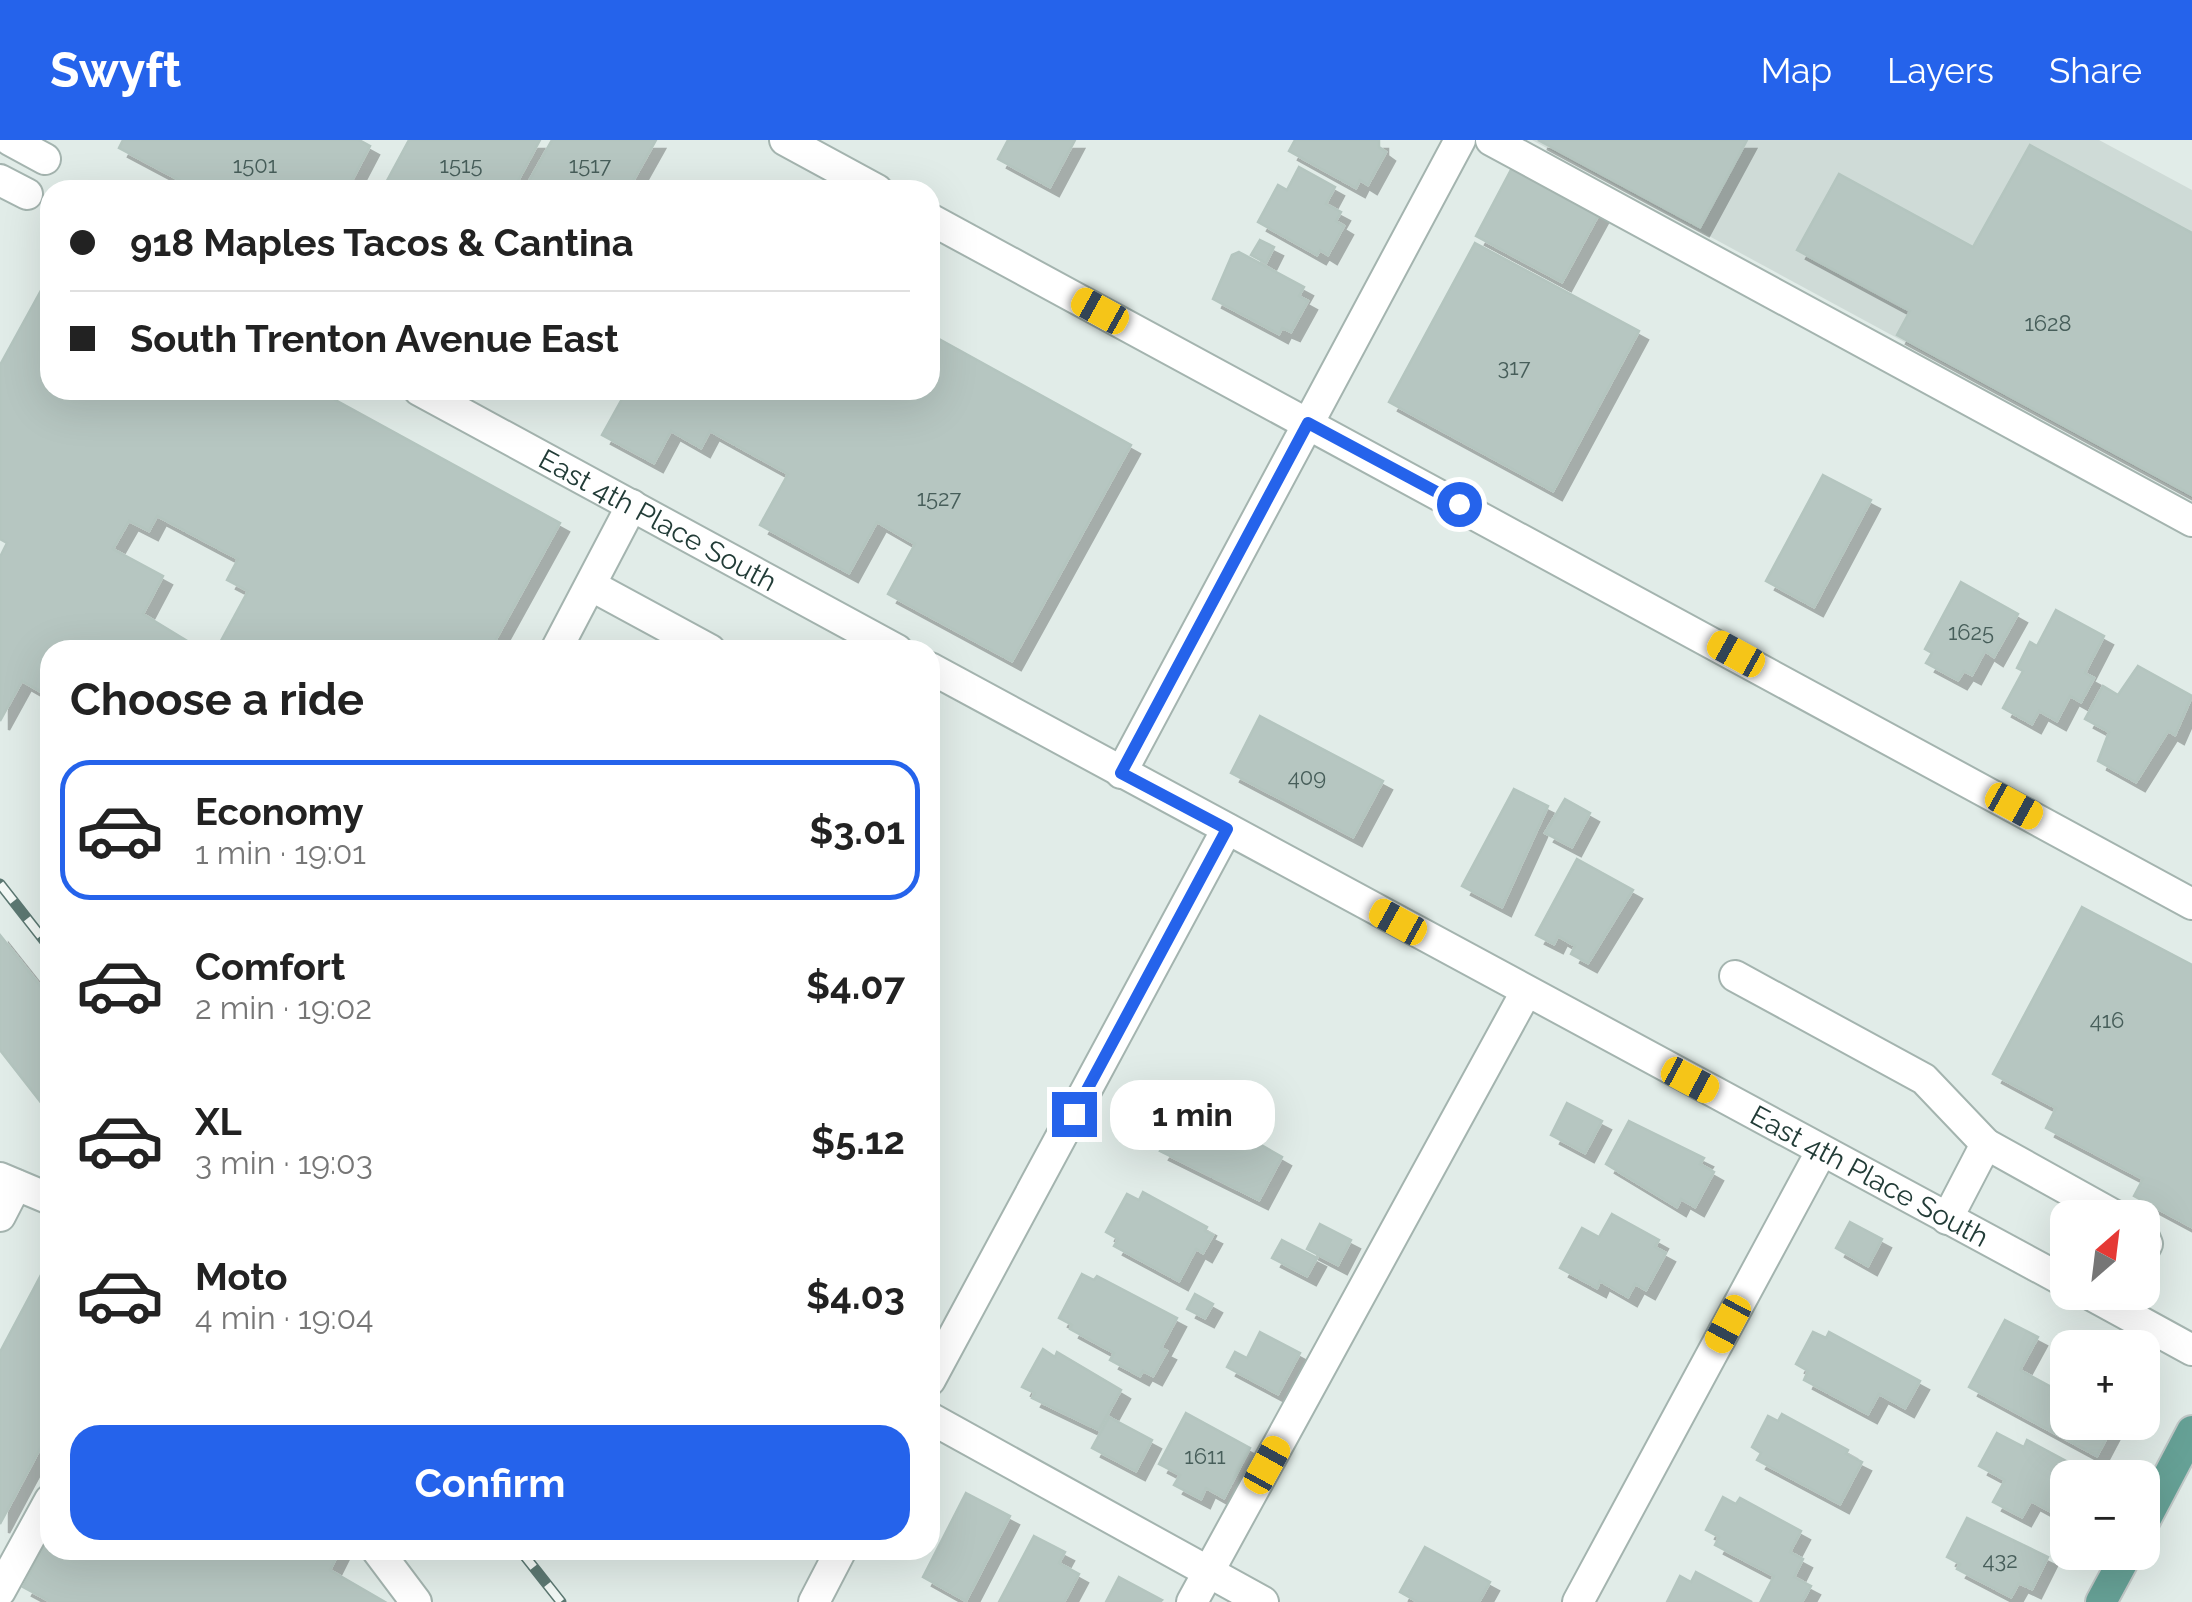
<!DOCTYPE html>
<html lang="en">
<head>
<meta charset="utf-8">
<style>
  :root { --surface:#fff; --page:#f6f6f6; --text:#222; --muted:#767676; --line:#e0e0e0; --accent:#2563eb }
  body { margin:0; font-family:Raleway,sans-serif; background:var(--page); color:var(--text); height:100vh; display:flex; flex-direction:column; font-size:38px; white-space:nowrap }
  * { box-sizing:border-box; margin:0 }
  p { font-size:32px; color:var(--muted) }
  .icon { flex:none; width:55px; height:55px; fill:none; stroke:currentColor; stroke-width:2; stroke-linecap:round; stroke-linejoin:round }
  .map { position:relative; flex:1; overflow:hidden }
  .sheet { position:absolute; left:40px; top:500px; width:900px; height:920px; display:flex; flex-direction:column; background:var(--surface); border-radius:30px; box-shadow:0 10px 40px #0002 }
  .sheet>* { flex:none }
  .banner { position:absolute; left:40px; top:40px; width:900px; height:220px; border-radius:30px; box-shadow:0 10px 40px #0002; display:grid; align-content:center; height:220px; padding:0 30px; background:var(--surface) }
  .needle { width:65px; rotate:28deg }
  .controls { position:absolute; left:2050px; top:1060px; display:grid; gap:20px }
  .controls a { display:grid; place-items:center; width:110px; height:110px; border-radius:20px; background:var(--surface); box-shadow:0 10px 40px #0002; font-size:50px }
  .end { position:absolute; width:45px; height:45px; margin:-22px; border:12px solid #2563eb; background:#fff; box-shadow:0 0 0 5px #fff }
  .from { border-radius:50% }
  .bubble { position:absolute; height:70px; border-radius:30px; background:var(--surface); box-shadow:0 10px 40px #0002; font-size:32px; font-weight:700; line-height:70px; text-align:center }
  .car { position:absolute; width:30px; height:60px; margin:-30px -15px; border-radius:12px; box-shadow:0 0 8px 2px #0007; background:linear-gradient(#f5c518 24%,#345 0 40%,#f5c518 0 76%,#345 0 86%,#f5c518 0) }
  .banner b { display:flex; align-items:center; gap:35px; height:95px; font-size:38px }
  .banner b+b { border-top:2px solid var(--line) }
  .banner i { width:25px; height:25px; background:var(--text) }
  ul { padding:0; list-style:none }
  li { display:flex; align-items:center; gap:30px; height:140px; margin:0 20px 15px; padding:0 10px; border:5px solid transparent; border-radius:30px }
  li div { flex:1 }
  li b { display:block; font-size:38px }
  li em { font-style:normal; font-weight:700 }
  li.active { border-color:var(--accent) }
  li>.icon { width:90px; height:90px; stroke-width:1.5 }
  h2 { padding:0 30px; font-size:45px; line-height:120px }
  .button { display:flex; gap:20px; margin-top:auto; padding:20px 30px }
  .button a { flex:1; height:115px; border-radius:30px; background:var(--accent); color:#fff; font-size:40px; font-weight:700; line-height:115px; text-align:center }
  header { display:flex; align-items:center; gap:60px; box-sizing:border-box; height:140px; padding:0 50px; background:var(--accent); color:#fff }
  header strong { font-size:48px }
  nav { display:flex; gap:55px; margin-inline-start:auto; font-size:35px }
  .map>svg:first-child { display:block }
</style>
</head>
<body>
<header>
<strong>Swyft</strong>
<nav><a>Map</a><a>Layers</a><a>Share</a></nav>
</header>
<div class="map">
<svg width="2192" height="1462" viewBox="0 0 2192 1462">
  <defs>
    <filter id="shadow"><feDropShadow dx="9" dy="9" stdDeviation="0" flood-color="#0004"/></filter>
  </defs>
  <rect width="100%" height="100%" fill="#e1ece8"/>
  <path fill="#cfdbd7" d="M1532,0H2099L2192,50V358Z"/>
  <g fill="#b6c6c1" stroke="#b4c5bf" stroke-width="2.5" filter="url(#shadow)">
    <path d="M123,0H359L370,6L347,50H251L236,43L232,50H198L119,8Z"/>
    <path d="M409,0H540L513,50H382Z"/>
    <path d="M552,0H656L628,50H524Z"/>
    <path d="M1008,0H1075L1050,47L998,19Z"/>
    <path d="M1295,0H1379V7L1386,12L1368,45L1360,40L1356,48L1289,11Z"/>
    <path d="M1538,0H1747L1700,87Z"/>
    <path d="M2030,5L2192,93V355L1897,195L1910,171L1797,110L1839,34L1973,107Z"/>
    <path d="M1299,27L1335,47L1326,64L1341,72L1336,81L1344,86L1328,115L1320,110L1317,115L1258,82L1278,45L1287,50Z"/>
    <path d="M1512,28L1599,74L1562,142L1476,96Z"/>
    <path d="M1260,100L1274,107L1266,123L1251,115Z"/>
    <path d="M1475,103L1639,191L1553,351L1389,262Z"/>
    <path d="M1239,112L1304,147L1299,156L1308,161L1291,192L1282,188L1279,194L1213,159L1232,115Z"/>
    <path d="M50,134V250H317L560,383L490,510H216L248,451L227,440L238,419L157,376L149,391L129,381L113,409L163,436L143,474L202,510H50V557L22,541L0,581V417L7,403L0,399V225Z"/>
    <path d="M930,194L1131,305L1012,521L888,454L915,404L877,382L849,433L760,385L788,334L710,291L701,308L671,291L654,323L602,295L627,250H930Z"/>
    <path d="M1823,335L1871,360L1814,467L1766,441Z"/>
    <path d="M1961,442L2018,474L1994,517L1985,511L1972,535L1964,531L1958,540L1926,523L1932,513L1925,509Z"/>
    <path d="M2056,470L2104,496L2085,533L2094,538L2081,562L2070,556L2057,581L2039,571L2032,584L2003,568L2023,531L2017,528L2030,502L2037,506Z"/>
    <path d="M2138,526L2192,556L2175,595L2168,591L2136,642L2098,621L2109,592L2085,579L2103,546L2118,555Z"/>
    <path d="M1260,576L1383,641L1353,697L1231,633Z"/>
    <path d="M1514,649L1548,666L1502,767L1462,746Z"/>
    <path d="M1565,659L1590,673L1572,707L1545,693Z"/>
    <path d="M1577,719L1633,750L1588,823L1571,814L1575,806L1558,796L1554,804L1536,795Z"/>
    <path d="M2082,767L2192,825V1087L2134,1056L2143,1039L2046,988L2056,968L1993,934Z"/>
    <path d="M0,795L50,858V974L0,910Z"/>
    <path d="M1567,963L1602,981L1585,1013L1551,995Z"/>
    <path d="M1190,964L1282,1017L1259,1060L1160,1011Z"/>
    <path d="M1629,981L1704,1018L1700,1024L1714,1032L1695,1067L1681,1059L1677,1067L1606,1024Z"/>
    <path d="M1143,1052L1207,1087L1205,1091L1213,1095L1203,1113L1196,1109L1179,1141L1114,1106L1118,1099L1106,1092L1127,1054L1139,1060Z"/>
    <path d="M1612,1074L1659,1100L1655,1107L1666,1113L1646,1150L1635,1144L1628,1157L1600,1141L1597,1148L1560,1128L1582,1088L1599,1097Z"/>
    <path d="M1850,1082L1882,1099L1868,1126L1836,1108Z"/>
    <path d="M1320,1084L1351,1100L1338,1125L1307,1109Z"/>
    <path d="M1282,1100L1317,1118L1307,1136L1272,1118Z"/>
    <path d="M50,1118V1290L0,1384V1212Z"/>
    <path d="M1082,1134L1094,1140L1097,1136L1177,1178L1161,1208L1167,1211L1153,1236L1143,1231L1140,1236L1110,1220L1114,1213L1070,1189L1072,1185L1059,1178Z"/>
    <path d="M1195,1154L1213,1164L1205,1178L1187,1169Z"/>
    <path d="M2005,1180L2038,1197L2020,1230L2068,1256V1282H2115L2097,1316L1969,1247Z"/>
    <path d="M1260,1192L1300,1213L1278,1254L1227,1227L1235,1212L1247,1218Z"/>
    <path d="M1813,1192L1826,1198L1829,1192L1920,1241L1905,1268L1879,1254L1868,1274L1804,1240L1808,1231L1796,1224Z"/>
    <path d="M1043,1209L1055,1217L1057,1212L1121,1250L1099,1290L1032,1258L1035,1253L1022,1247Z"/>
    <path d="M1186,1273L1250,1308L1224,1358L1206,1348L1201,1359L1174,1345L1180,1335L1159,1324Z"/>
    <path d="M1782,1274L1848,1310L1846,1314L1862,1322L1840,1364L1757,1320L1761,1313L1752,1307L1768,1276L1778,1281Z"/>
    <path d="M1109,1277L1152,1300L1136,1331L1092,1308Z"/>
    <path d="M1997,1293L2024,1307L2027,1300L2081,1329L2076,1338H2068V1367L2062,1364L2057,1375L2031,1361L2022,1377L1993,1362L2005,1340L1979,1326Z"/>
    <path d="M966,1353L1010,1376L966,1461L923,1437Z"/>
    <path d="M1723,1357L1736,1364L1740,1358L1801,1391L1790,1412L1803,1419L1794,1437L1811,1446L1802,1462L1761,1461L1774,1436L1715,1405L1719,1397L1706,1390Z"/>
    <path d="M1967,1378L2048,1417L2032,1449L2019,1443L2011,1457L1957,1429L1960,1424L1947,1417Z"/>
    <path d="M50,1396V1410H340L330,1430L385,1462H51L23,1447Z"/>
    <path d="M1034,1396L1065,1412L1059,1423L1079,1434L1064,1462H999Z"/>
    <path d="M1425,1407L1490,1442L1479,1462H1418L1400,1452Z"/>
    <path d="M1696,1432L1752,1462H1667L1680,1436L1691,1442Z"/>
    <path d="M1119,1437L1162,1460L1160,1462H1106Z"/>
  </g>
  <g fill="none" stroke-linecap="round" stroke-linejoin="round">
    <g stroke="#a4b4af" stroke-width="34">
      <g id="minor">
        <path d="M10,0L45,19"/>
        <path d="M785,0L877,50"/>
        <path d="M1491,0L2192,381"/>
        <path d="M0,40L27,54"/>
        <path d="M930,79L2192,764"/>
        <path id="s1" d="M419,250L897,510"/>
        <path d="M592,446L710,510"/>
        <path d="M556,510L632,365"/>
        <path id="s2" d="M930,528L2068,1143"/>
        <path d="M1121,633L1460,0"/>
        <path d="M1735,836L1924,939L1986,1004L2119,1078"/>
        <path d="M0,1038L50,1059"/>
        <path d="M0,1076L16,1045"/>
        <path d="M1947,1079L1986,1004"/>
        <path d="M2142,1092L2147,1104L2142,1113"/>
        <path d="M2086,1152L2192,1210"/>
        <path d="M930,1240L1227,689"/>
        <path d="M930,1278L1263,1462"/>
        <path d="M377,1410L416,1462"/>
        <path d="M0,1451L50,1360"/>
        <path d="M814,1462L841,1410"/>
        <path d="M1192,1462L1526,852"/>
        <path d="M1578,1462L1821,1012"/>
      </g>
    </g>
    <g stroke="#c1c8c7" stroke-width="34">
      <g id="major">
        <path d="M2142,1386L2192,1291"/>
        <path d="M2101,1462L2128,1412"/>
      </g>
    </g>
    <use href="#minor" stroke="#fff" stroke-width="30"/>
    <use href="#major" stroke="#66a196" stroke-width="30"/>
    <g stroke="#5c7872" stroke-width="11">
      <g id="rail">
        <path d="M0,744L50,808"/>
        <path d="M520,1410L561,1462"/>
      </g>
    </g>
    <use href="#rail" stroke="#f2f8f5" stroke-width="8" stroke-dasharray="22" stroke-linecap="butt"/>
  </g>
  <g fill="none" stroke-linecap="round" stroke-linejoin="round">
    <path stroke="#2563eb" stroke-width="12" d="M1074,974L1227,689L1121,633L1308,283L1459,364"/>
  </g>
  <g text-anchor="middle" dominant-baseline="central" stroke-width="8" stroke-linejoin="round" paint-order="stroke">
    <g font-size="22" fill="#475e5a">
      <text x="255" y="25">1501</text>
      <text x="461" y="25">1515</text>
      <text x="590" y="25">1517</text>
      <text x="2048" y="183">1628</text>
      <text x="1514" y="227">317</text>
      <text x="939" y="358">1527</text>
      <text x="1971" y="492">1625</text>
      <text x="1307" y="637">409</text>
      <text x="2107" y="880">416</text>
      <text x="1205" y="1316">1611</text>
      <text x="2000" y="1420">432</text>
    </g>
    <g font-size="28" fill="#223c37" stroke="#f2f8f5">
      <text stroke="none"><textPath href="#s1" startOffset="272">East 4th Place South</textPath></text>
      <text stroke="none"><textPath href="#s2" startOffset="1068">East 4th Place South</textPath></text>
    </g>
  </g>
</svg>
<div class="controls">
<a><svg class="needle" viewBox="-14 -14 28 28"><path d="M0-13l5 13h-10z" fill="#e53935"/><path d="M0 13l5-13h-10z" fill="#767676"/></svg></a>
<a>+</a>
<a>−</a>
</div>
<i class="end from" style="left:1459px;top:364px"></i>
<i class="end" style="left:1074px;top:974px"></i>
<div class="bubble" style="left:1110px;top:940px;width:165px">1 min</div>
<i class="car" style="left:1100px;top:171px;rotate:299deg"></i>
<i class="car" style="left:1736px;top:514px;rotate:299deg"></i>
<i class="car" style="left:2014px;top:666px;rotate:119deg"></i>
<i class="car" style="left:1398px;top:782px;rotate:299deg"></i>
<i class="car" style="left:1690px;top:940px;rotate:118deg"></i>
<i class="car" style="left:1728px;top:1184px;rotate:208deg"></i>
<i class="car" style="left:1267px;top:1325px;rotate:29deg"></i>
<div class="banner">
<b><i class="from"></i>918 Maples Tacos &amp; Cantina</b>
<b><i></i>South Trenton Avenue East</b>
</div>
<section class="sheet">
<h2>Choose a ride</h2>
<ul>
<li class="active"><svg class="icon" aria-label="car" viewBox="0 0 24 24"><path d="M5 17H2v-5l4-1 3-4h7l3 4 3 1v5h-3M9 17h6M6 11h13"/><circle cx="7" cy="17" r="2"/><circle cx="17" cy="17" r="2"/></svg><div><b>Economy</b><p>1 min · 19:01</p></div><em>$3.01</em></li>
<li><svg class="icon" aria-label="car" viewBox="0 0 24 24"><path d="M5 17H2v-5l4-1 3-4h7l3 4 3 1v5h-3M9 17h6M6 11h13"/><circle cx="7" cy="17" r="2"/><circle cx="17" cy="17" r="2"/></svg><div><b>Comfort</b><p>2 min · 19:02</p></div><em>$4.07</em></li>
<li><svg class="icon" aria-label="car" viewBox="0 0 24 24"><path d="M5 17H2v-5l4-1 3-4h7l3 4 3 1v5h-3M9 17h6M6 11h13"/><circle cx="7" cy="17" r="2"/><circle cx="17" cy="17" r="2"/></svg><div><b>XL</b><p>3 min · 19:03</p></div><em>$5.12</em></li>
<li><svg class="icon" aria-label="car" viewBox="0 0 24 24"><path d="M5 17H2v-5l4-1 3-4h7l3 4 3 1v5h-3M9 17h6M6 11h13"/><circle cx="7" cy="17" r="2"/><circle cx="17" cy="17" r="2"/></svg><div><b>Moto</b><p>4 min · 19:04</p></div><em>$4.03</em></li>
</ul>
<div class="button"><a>Confirm</a></div>
</section>
</div>
</body>
</html>
